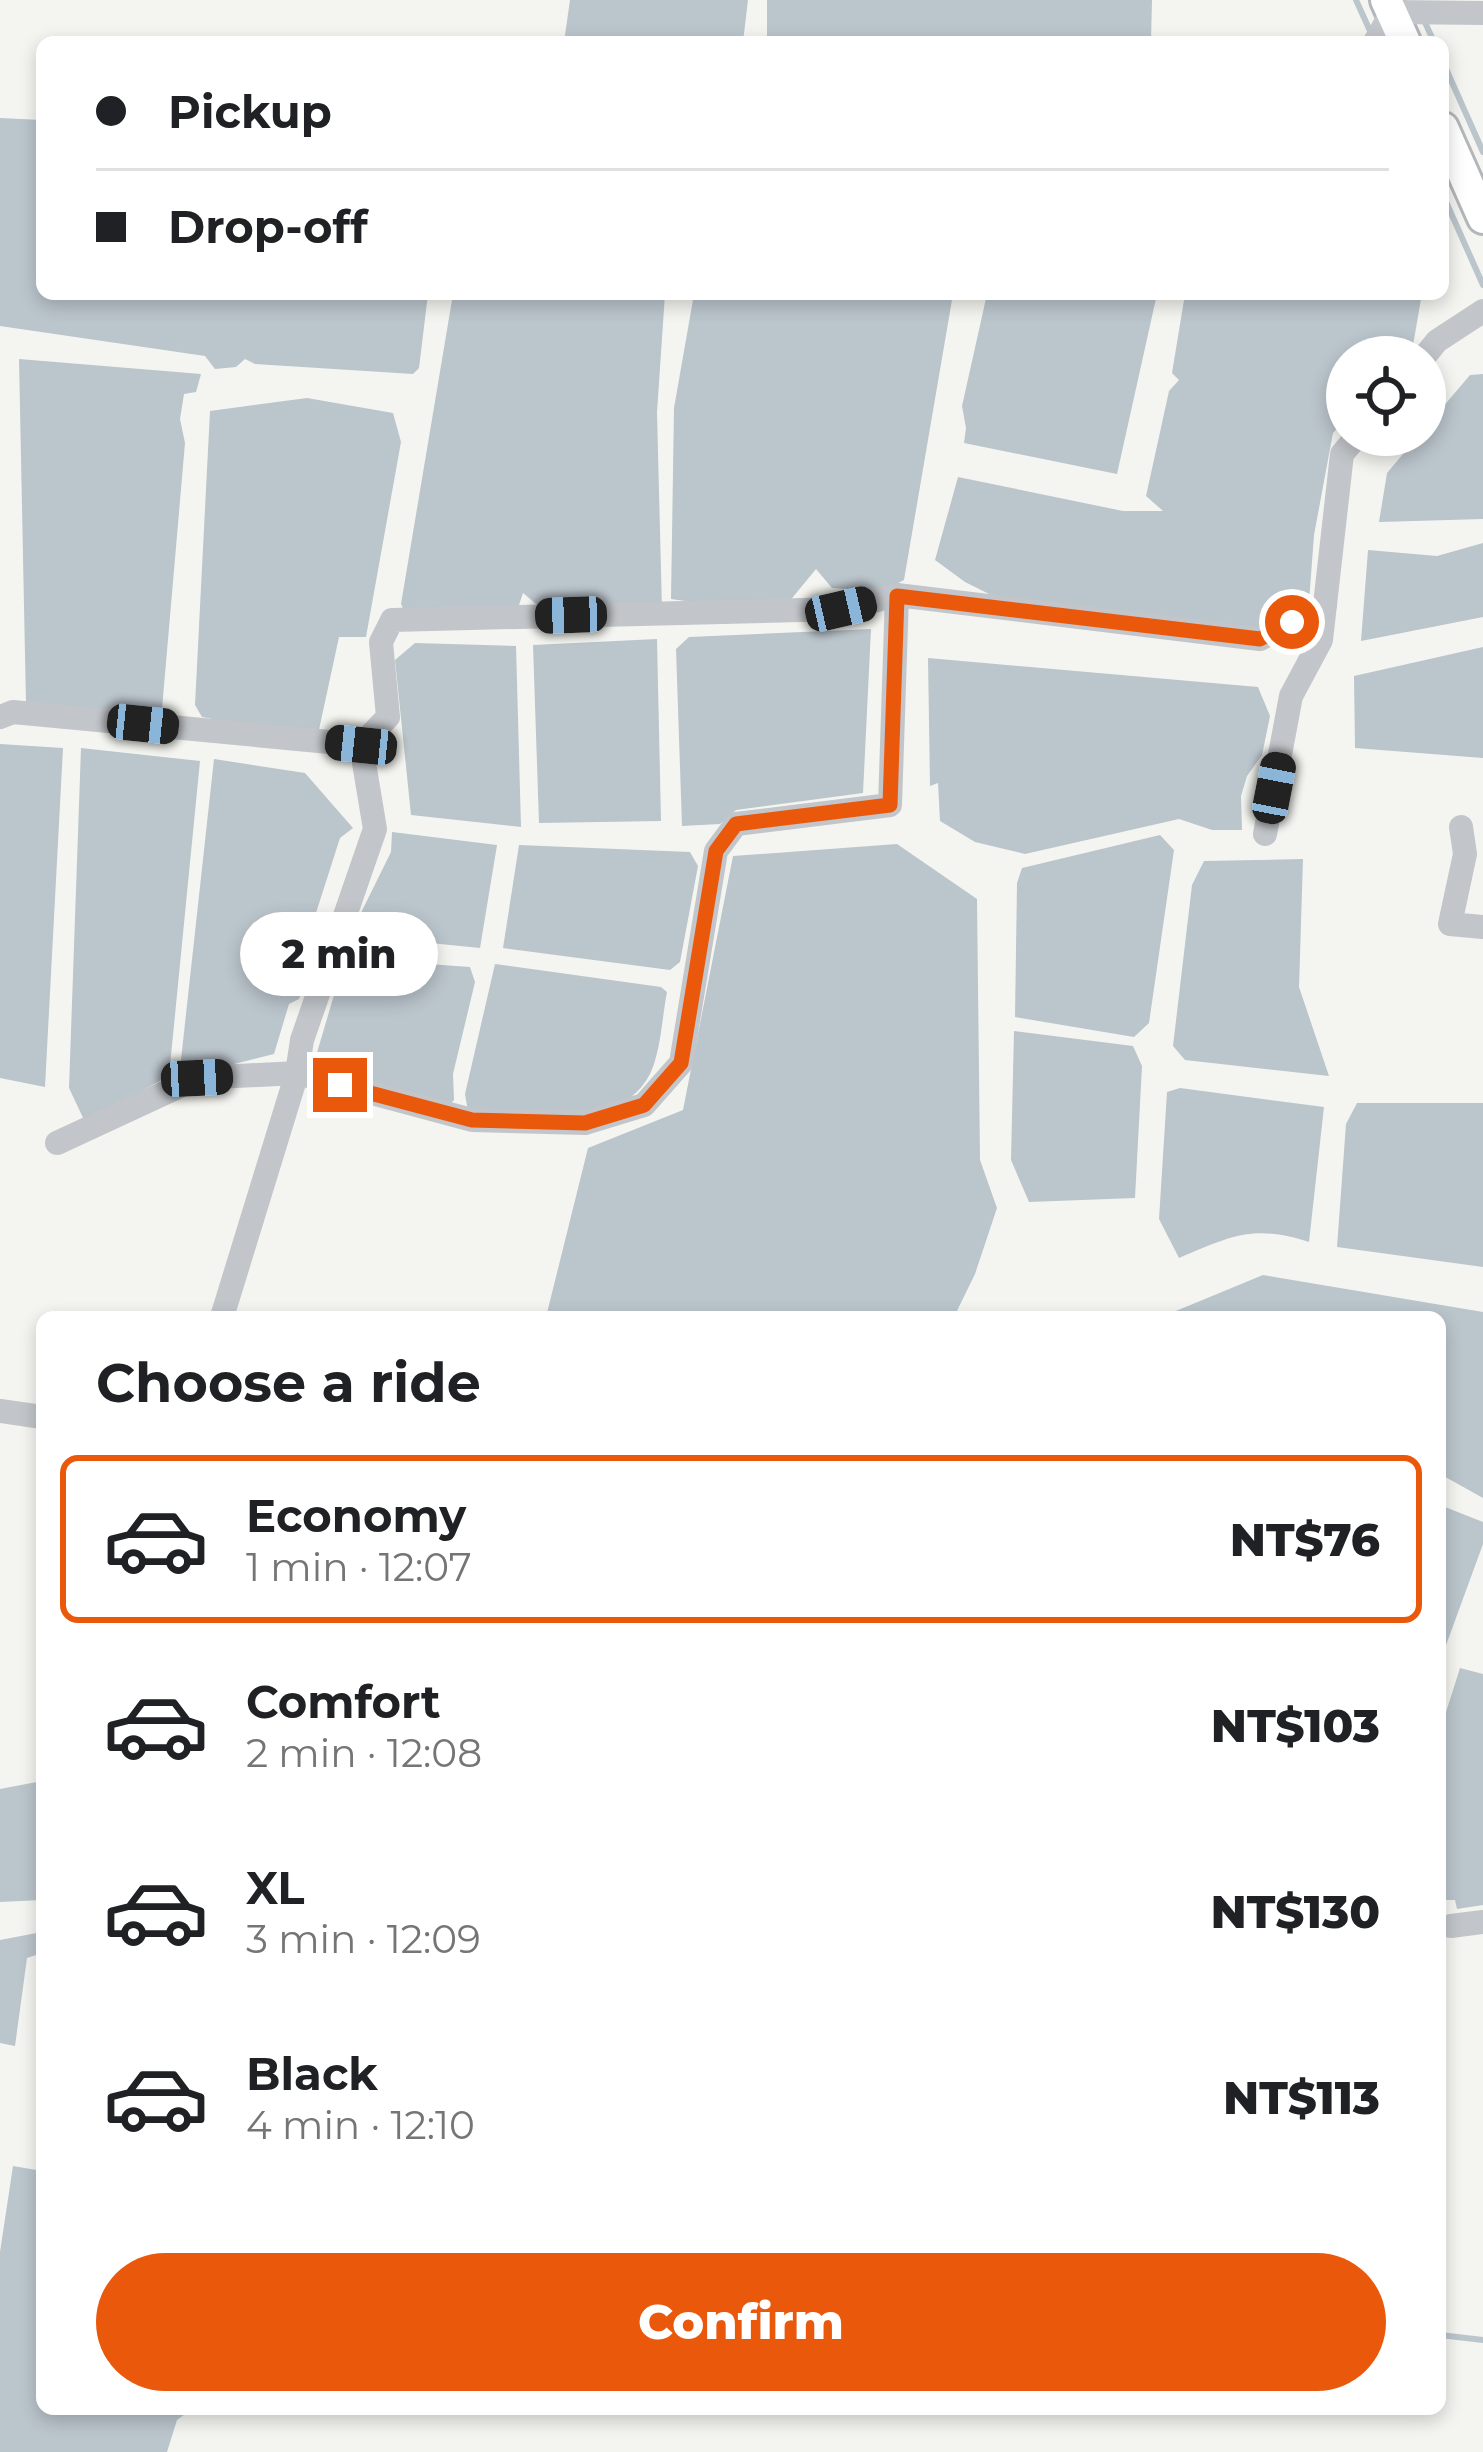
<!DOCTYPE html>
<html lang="en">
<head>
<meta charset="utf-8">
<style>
  :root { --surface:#fff; --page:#f6f6f6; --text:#202124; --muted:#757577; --line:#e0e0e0; --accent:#ea580c }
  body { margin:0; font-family:Montserrat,sans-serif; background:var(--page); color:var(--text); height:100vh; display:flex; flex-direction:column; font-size:45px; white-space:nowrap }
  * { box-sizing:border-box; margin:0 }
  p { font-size:39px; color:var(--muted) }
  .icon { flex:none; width:66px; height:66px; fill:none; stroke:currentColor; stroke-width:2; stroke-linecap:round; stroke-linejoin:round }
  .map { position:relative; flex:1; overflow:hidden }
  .side { position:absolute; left:36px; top:1311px; width:1410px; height:1104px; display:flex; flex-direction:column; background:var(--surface); border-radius:18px; box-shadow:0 6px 18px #0003 }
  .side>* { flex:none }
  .guide { position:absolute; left:36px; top:36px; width:1413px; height:264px; border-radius:18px; box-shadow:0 6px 18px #0003; display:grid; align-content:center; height:264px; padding:0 60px; background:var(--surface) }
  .tools { position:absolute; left:1326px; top:336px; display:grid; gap:24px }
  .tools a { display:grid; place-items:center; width:120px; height:120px; border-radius:50%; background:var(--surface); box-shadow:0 6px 18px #0003; font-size:60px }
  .end { position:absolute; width:54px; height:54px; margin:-27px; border:15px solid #ea580c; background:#fff; box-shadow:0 0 0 6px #fff }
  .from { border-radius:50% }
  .bubble { position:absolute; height:84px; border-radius:42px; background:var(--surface); box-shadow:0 6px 18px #0003; font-size:39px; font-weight:800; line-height:84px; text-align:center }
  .car { position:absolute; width:36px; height:72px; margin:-36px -18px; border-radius:15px; box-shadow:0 0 9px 3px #0007; background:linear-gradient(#222 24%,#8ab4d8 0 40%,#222 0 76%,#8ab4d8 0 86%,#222 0) }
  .guide b { display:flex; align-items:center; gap:42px; height:114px; font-size:45px }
  .guide b+b { border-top:3px solid var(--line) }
  .guide i { width:30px; height:30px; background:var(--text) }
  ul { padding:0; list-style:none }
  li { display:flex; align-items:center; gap:36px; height:168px; margin:0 24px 18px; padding:0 36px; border:6px solid transparent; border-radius:18px }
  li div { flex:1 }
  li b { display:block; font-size:45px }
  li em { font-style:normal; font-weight:800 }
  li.current { border-color:var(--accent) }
  li>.icon { width:108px; height:108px; stroke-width:1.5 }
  h2 { padding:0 60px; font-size:54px; line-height:144px }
  .action { display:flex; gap:24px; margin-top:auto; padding:24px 60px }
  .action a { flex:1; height:138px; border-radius:72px; background:var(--accent); color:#fff; font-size:48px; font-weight:800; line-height:138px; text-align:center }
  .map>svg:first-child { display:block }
</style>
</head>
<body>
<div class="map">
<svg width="1483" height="2452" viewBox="0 0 1483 2452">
  <rect width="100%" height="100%" fill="#f4f5f0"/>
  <g fill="#bbc5cc">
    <path d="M570,0H748L743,42H564Z"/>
    <path d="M767,0H1152L1151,42H767Z"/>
    <path d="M0,118L42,120V294H428L419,368L413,374L255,364L245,359L236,367L215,369L205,356L0,326Z"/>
    <path d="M453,294H665L657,412L662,610L548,614L523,593L515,617H407L401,604Z"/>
    <path d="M694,294H953L904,580L883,591L832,588L816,569L779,614L671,599L674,408Z"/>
    <path d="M987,294H1157L1117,474L964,443L966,428L962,406Z"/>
    <path d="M1185,294H1404L1421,299L1411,357H1347V418L1333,433L1314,535L1308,615L1262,640L999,599L965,582L935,560L958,477L1123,511H1163L1146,496L1169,391L1179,380L1172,373Z"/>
    <path d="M19,359L201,374L196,392L184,394L180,419L185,443L162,709L147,715L26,704Z"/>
    <path d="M1483,374V519L1379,522L1387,473L1419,435H1425V428L1470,375Z"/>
    <path d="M307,398L393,413L401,442L366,637H339L317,739L202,717L195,705L210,411Z"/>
    <path d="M1483,543V617L1361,641L1368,550L1437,556Z"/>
    <path d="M871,629L863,793L736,810L720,824L682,826L676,649L689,637Z"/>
    <path d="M657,639L661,821L539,823L533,645Z"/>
    <path d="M415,643L516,646L521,827L411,815L395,660Z"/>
    <path d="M1483,647V758L1355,748L1354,676Z"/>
    <path d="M928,658L1258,687L1270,716L1262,755L1247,776L1241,796L1242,830H1212L1179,819L1025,854L975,842L940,821L938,783L930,786Z"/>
    <path d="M0,744L63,748L45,1087L0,1078Z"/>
    <path d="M81,748L200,761L169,1076L85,1122L69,1088Z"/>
    <path d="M214,759L305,773L353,828L340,838L315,916L324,925L299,999L289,1004L274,1054L179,1078Z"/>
    <path d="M392,832L497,845L480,948L350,935L391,852Z"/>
    <path d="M1160,835L1174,850L1149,1023L1134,1037L1015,1017L1017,883L1022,868Z"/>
    <path d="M897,844L977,899L980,1160L997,1208L975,1274L954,1317H546L588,1148L683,1110L733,856Z"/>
    <path d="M519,845L690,852L698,866L680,962L670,970L503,948Z"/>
    <path d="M1303,859L1299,987L1329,1076L1185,1060L1173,1046L1192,885L1204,861Z"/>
    <path d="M345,958L470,967L475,982L453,1074L454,1100L446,1108L313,1066Z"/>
    <path d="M495,964L661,987L667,992C662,1017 661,1051 650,1074C620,1133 523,1118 469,1117L465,1094Z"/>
    <path d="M1014,1031L1133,1046L1142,1066L1135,1198L1029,1202L1011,1160Z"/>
    <path d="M1180,1088L1324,1107L1309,1242C1253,1224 1231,1236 1179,1258L1159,1219L1167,1092Z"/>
    <path d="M1357,1103H1483V1267L1337,1247L1346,1124Z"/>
    <path d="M1263,1275L1483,1312V1498L1440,1474V1317H1070L1171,1313Z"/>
    <path d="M1440,1505L1483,1522V1544L1445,1648L1440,1646Z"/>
    <path d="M1460,1668L1483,1674V1905L1457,1909L1455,1900H1440V1731Z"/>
    <path d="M42,1781V1900L0,1902V1789Z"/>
    <path d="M42,1932V1953L27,1958L15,2046L0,2043V1940Z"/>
    <path d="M13,2166L42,2171V2409H192L177,2420L167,2452H0V2252Z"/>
  </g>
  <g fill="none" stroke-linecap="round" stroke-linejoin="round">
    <g stroke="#bbc5cc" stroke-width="6">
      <path d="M1356,0L1371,33"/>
      <path d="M1423,18L1434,42"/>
      <path d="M1443,62L1483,152"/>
      <path d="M1443,195L1483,285"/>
      <path d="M1440,2335L1483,2340"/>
    </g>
    <g stroke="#b3b7bb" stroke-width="36">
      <g id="major">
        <path d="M1386,0L1405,42"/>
        <path d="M1443,128L1483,218"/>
      </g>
    </g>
    <g stroke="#c2c5c9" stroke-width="24">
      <path d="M1375,42L1392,12L1483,13"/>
      <path d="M1424,357L1437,341L1483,311"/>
      <path d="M0,717L13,712L361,745L375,829L302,1040L297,1073L222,1317"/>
      <path d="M361,745L388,717L381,642L392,620L841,609L897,595"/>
      <path d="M1461,827L1465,854L1450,924L1483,927"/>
      <path d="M1265,834L1291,696L1321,640L1342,454L1358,435"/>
      <path d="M57,1143L197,1078L297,1073L472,1120L585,1123L644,1105L681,1063L716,851L736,824L890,805L897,595L1260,639L1325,605"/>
      <path d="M0,1411L42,1417"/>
      <path d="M1451,1926L1483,1922"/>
    </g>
    <use href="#major" stroke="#fff" stroke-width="30"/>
  </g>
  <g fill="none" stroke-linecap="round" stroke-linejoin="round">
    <path stroke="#ea580c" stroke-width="15" d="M340,1085L472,1120L585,1123L644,1105L681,1063L716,851L736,824L890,805L897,596L1260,639L1292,622"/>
  </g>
</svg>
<div class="tools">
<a><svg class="icon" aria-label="locate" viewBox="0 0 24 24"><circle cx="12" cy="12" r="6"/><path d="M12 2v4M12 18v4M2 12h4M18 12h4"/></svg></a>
</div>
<i class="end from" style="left:1292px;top:622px"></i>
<i class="end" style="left:340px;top:1085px"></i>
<div class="bubble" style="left:240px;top:912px;width:198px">2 min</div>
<i class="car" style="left:841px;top:609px;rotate:77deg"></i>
<i class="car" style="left:571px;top:615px;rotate:268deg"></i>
<i class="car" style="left:143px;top:724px;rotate:96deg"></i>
<i class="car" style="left:361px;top:745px;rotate:276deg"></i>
<i class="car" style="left:1274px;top:788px;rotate:11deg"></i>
<i class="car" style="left:197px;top:1078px;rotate:87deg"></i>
<div class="guide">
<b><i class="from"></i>Pickup</b>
<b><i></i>Drop-off</b>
</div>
<section class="side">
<h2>Choose a ride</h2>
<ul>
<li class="current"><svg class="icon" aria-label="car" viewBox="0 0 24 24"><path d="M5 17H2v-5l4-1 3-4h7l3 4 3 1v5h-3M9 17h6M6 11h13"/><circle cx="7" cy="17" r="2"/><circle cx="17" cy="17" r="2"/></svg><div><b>Economy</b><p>1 min · 12:07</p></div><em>NT$76</em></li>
<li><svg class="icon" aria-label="car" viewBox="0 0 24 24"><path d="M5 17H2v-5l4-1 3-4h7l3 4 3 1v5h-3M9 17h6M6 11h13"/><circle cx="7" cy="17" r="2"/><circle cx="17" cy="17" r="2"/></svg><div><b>Comfort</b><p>2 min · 12:08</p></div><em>NT$103</em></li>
<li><svg class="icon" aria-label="car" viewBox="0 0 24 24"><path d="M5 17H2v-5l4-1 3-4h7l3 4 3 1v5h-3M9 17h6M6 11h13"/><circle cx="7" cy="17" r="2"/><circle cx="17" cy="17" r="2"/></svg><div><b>XL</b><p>3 min · 12:09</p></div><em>NT$130</em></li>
<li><svg class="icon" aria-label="car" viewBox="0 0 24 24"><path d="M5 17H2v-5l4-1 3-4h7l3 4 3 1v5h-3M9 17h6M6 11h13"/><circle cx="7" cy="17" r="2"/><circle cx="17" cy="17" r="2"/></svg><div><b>Black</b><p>4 min · 12:10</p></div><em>NT$113</em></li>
</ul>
<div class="action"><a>Confirm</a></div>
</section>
</div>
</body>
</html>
